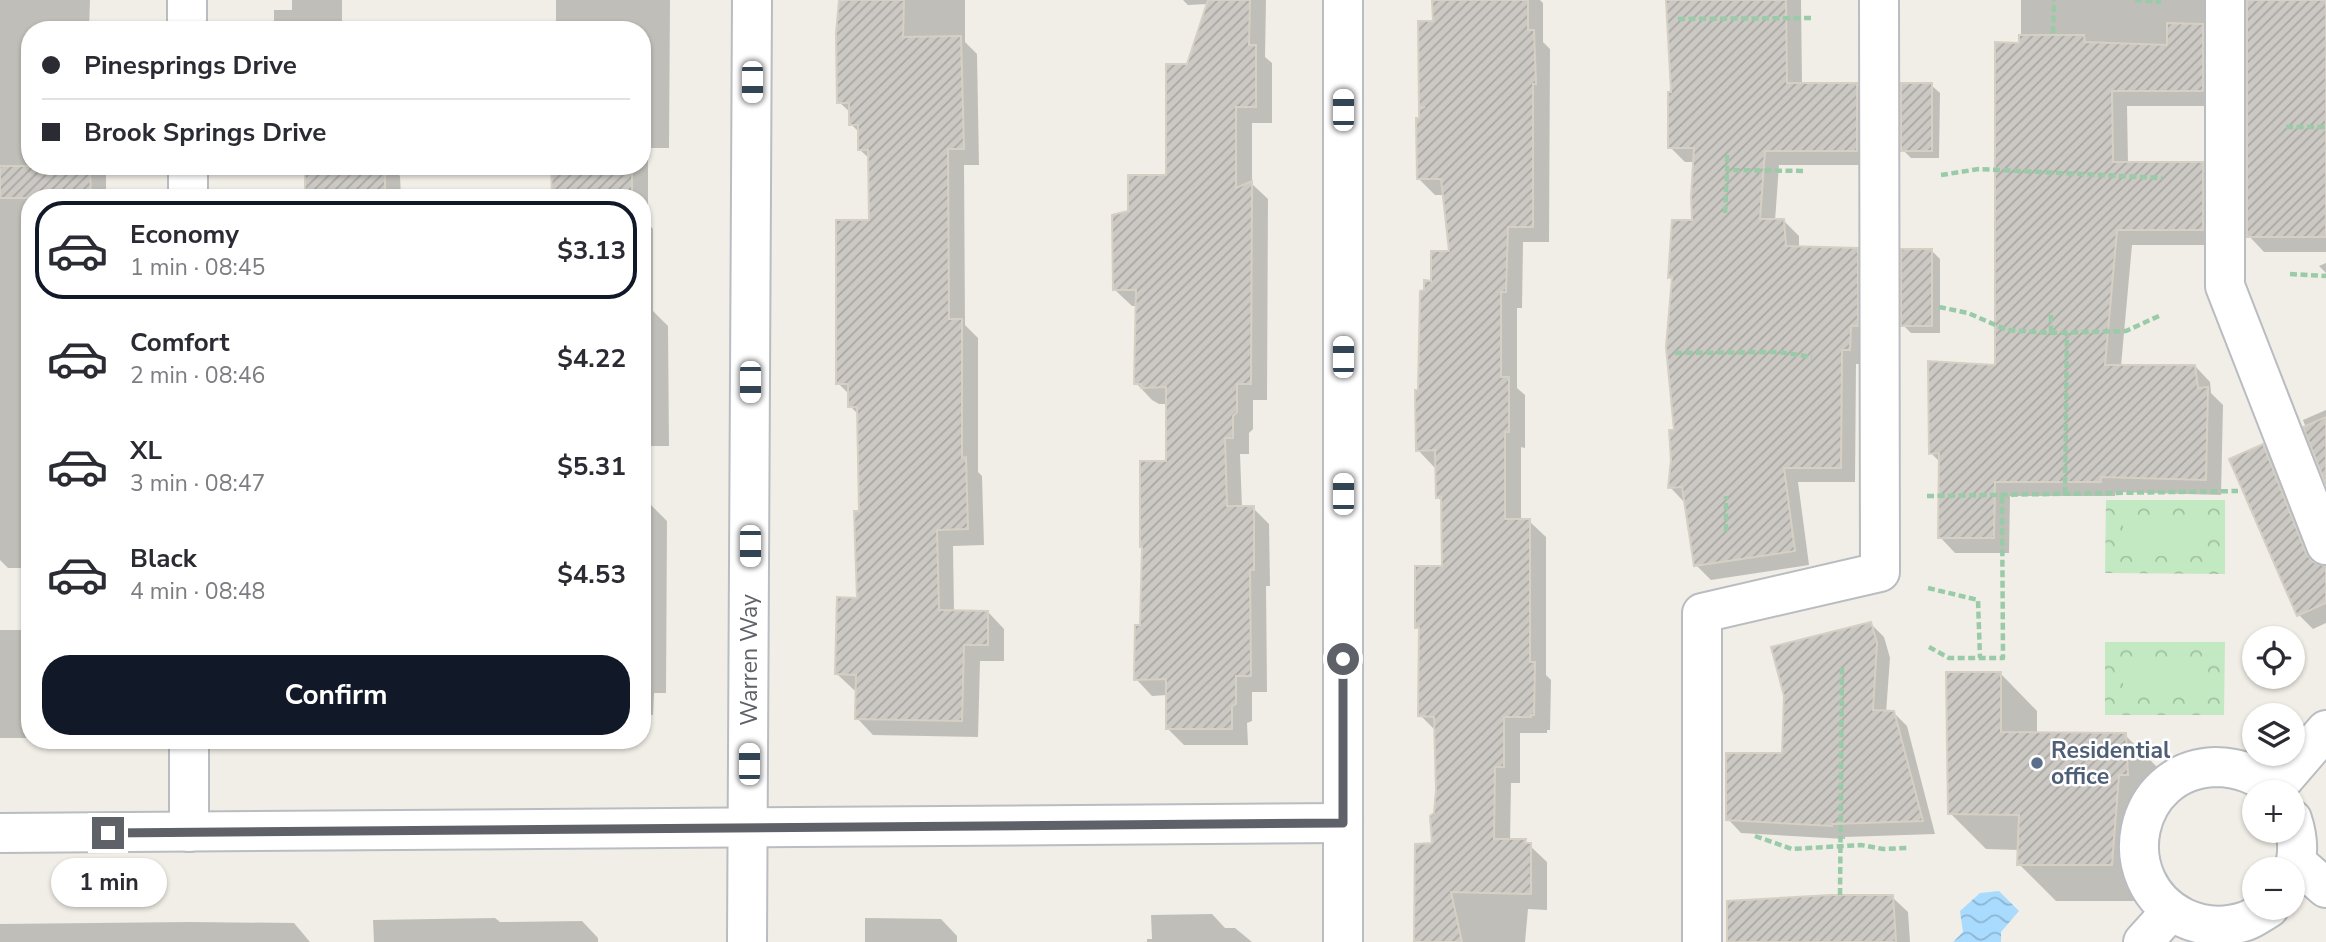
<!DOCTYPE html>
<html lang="en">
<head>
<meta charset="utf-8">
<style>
  :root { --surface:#fff; --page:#f2f2f3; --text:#2b2b33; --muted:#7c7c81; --line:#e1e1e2; --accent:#111827 }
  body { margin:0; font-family:"Nunito Sans",sans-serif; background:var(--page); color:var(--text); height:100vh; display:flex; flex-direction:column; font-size:26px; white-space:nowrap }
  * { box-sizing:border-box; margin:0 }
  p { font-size:23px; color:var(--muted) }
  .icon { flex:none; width:38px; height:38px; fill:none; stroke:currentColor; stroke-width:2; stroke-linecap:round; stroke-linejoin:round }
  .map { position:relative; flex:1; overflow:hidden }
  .details { position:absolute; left:21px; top:189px; width:630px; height:560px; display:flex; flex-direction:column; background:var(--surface); border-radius:28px; box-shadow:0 2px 5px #0004 }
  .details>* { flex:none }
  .hud { position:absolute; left:21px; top:21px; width:630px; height:154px; border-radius:28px; box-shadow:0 2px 5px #0004; display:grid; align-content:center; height:154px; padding:0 21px; background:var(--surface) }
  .buttons { position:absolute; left:2242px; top:626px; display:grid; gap:14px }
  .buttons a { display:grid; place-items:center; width:63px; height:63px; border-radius:50%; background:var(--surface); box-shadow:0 2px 5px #0004; font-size:35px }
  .end { position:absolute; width:32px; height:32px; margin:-16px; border:9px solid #5e6268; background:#fff; box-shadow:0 0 0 4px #fff }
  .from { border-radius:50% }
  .bubble { position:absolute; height:49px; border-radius:24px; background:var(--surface); box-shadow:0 2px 5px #0004; font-size:23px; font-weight:700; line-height:49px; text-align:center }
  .car { position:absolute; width:21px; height:42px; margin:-21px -10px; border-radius:9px; box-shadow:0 0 5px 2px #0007; background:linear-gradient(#fff 24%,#345 0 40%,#fff 0 76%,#345 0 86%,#fff 0) }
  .hud b { display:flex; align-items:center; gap:24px; height:66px; font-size:26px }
  .hud b+b { border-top:2px solid var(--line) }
  .hud i { width:18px; height:18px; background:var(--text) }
  ul { padding:12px 0 0; list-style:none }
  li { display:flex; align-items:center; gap:21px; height:98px; margin:0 14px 10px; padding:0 7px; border:4px solid transparent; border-radius:28px }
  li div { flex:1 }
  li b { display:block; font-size:26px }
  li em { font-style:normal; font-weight:700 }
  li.active { border-color:var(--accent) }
  li>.icon { width:63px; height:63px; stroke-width:1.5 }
  .action { display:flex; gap:14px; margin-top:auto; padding:14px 21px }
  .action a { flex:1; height:80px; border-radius:28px; background:var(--accent); color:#fff; font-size:28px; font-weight:700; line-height:80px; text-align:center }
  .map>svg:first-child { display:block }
</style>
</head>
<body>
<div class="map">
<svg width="2326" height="942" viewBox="0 0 2326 942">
  <defs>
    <pattern id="park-crowns" width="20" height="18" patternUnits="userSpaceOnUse" patternTransform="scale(1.75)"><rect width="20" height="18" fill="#c3e9c2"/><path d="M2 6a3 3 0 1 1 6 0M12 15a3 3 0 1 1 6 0" fill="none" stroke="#a2c0a1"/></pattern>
    <pattern id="water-waves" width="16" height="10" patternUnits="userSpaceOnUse" patternTransform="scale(1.75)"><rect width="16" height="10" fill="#a9dbff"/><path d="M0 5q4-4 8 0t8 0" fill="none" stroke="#8db5d2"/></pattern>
    <pattern id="building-hatch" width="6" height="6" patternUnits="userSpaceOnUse" patternTransform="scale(1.75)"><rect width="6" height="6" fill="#ccc9c4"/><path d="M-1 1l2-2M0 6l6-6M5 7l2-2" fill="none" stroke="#a9a7a3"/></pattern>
  </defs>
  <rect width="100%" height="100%" fill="#f1eee7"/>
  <g fill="url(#park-crowns)">
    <path d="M2106,500H2225V574L2105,573Z"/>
    <path d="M2105,642H2225L2224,715H2105Z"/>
  </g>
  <g fill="#c3e9c2">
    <path d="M2123,518H2206L2205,556H2123Z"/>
    <path d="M2123,659H2206L2205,697H2123Z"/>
  </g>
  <path fill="url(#water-waves)" d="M1999,891L2019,911L2001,932V942H1953L1963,932L1960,911L1980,893Z"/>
  <g fill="#0003">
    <path d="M0,0H90L89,30H30V166H106V198H30V738H0V630H25V568H8L0,560Z"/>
    <path d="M292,0H342V30H274V10H292Z"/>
    <path d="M556,0H670L669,148H648V223L653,229V311L668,326L669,446H642V198H554L553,166H642V30H556Z"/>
    <path d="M839,0H965V42L977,54L979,165H964L965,325L978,338V472L982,476L984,545L953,546L954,612H988L1004,629V661H980L978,737L873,735L857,718V690H854L837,674L859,599L861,512L859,415L850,406V395L838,383L870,222V159L860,150V133L851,124V113L839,102Z"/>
    <path d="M1183,0H1266L1265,57L1272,63V123H1252V184L1268,199L1267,400H1253V429L1249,433V454H1240L1242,508H1253L1269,524L1270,586H1266L1267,692H1252V721L1247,723L1248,745H1184L1167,728V695L1152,696L1136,679L1168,462V404H1159L1152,400L1136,383L1137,306H1132L1115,290L1130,212L1168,177L1188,66L1208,4L1188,5Z"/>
    <path d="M1444,0H1540L1543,3V42L1550,49L1549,242H1523L1522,308H1517V388L1525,395V448L1521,447V521H1529L1546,537V675L1551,680L1550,730H1547V733H1520V783H1511L1510,841H1525L1547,862V910L1528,909L1525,942H1416L1434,844L1437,790L1436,731L1420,715L1421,631L1417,627L1444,568L1443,502L1437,497V467H1434L1418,450L1420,392L1433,283L1451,252L1445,195H1435L1418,178L1421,120L1424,109L1421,106L1434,23Z"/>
    <path d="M1669,0H1801L1802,85H1857L1871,100L1872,165H1779L1775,221H1784L1799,236V248L1857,249L1872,264L1865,364H1856L1855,482H1798L1809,565L1711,580L1696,565L1684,502L1670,487L1676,431L1673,281L1670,277L1694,221L1695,162H1685L1670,147L1673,94Z"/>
    <path d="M2021,0H2220L2218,106H2127L2128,164H2202L2218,179V245H2132L2121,366H2195L2210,382L2211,393L2223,405L2221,495L2116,492L2115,496H2010L2009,553H1955L1940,537L1941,463L1931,453L1997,367L2021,45Z"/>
    <path d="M2249,0H2326V252H2264L2249,236Z"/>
    <path d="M1931,85L1940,93L1939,158H1911L1903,150Z"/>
    <path d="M307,166H390L400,176L401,198H307Z"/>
    <path d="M1932,251L1940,259V333H1911L1903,325Z"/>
    <path d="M2326,263V273L2319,266Z"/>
    <path d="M2326,410V480L2303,420Z"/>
    <path d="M2263,446L2277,460L2318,567L2326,568V623L2313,629L2299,615Z"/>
    <path d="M642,505H651L667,521L666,693H654L653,715H644V740H642Z"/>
    <path d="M1871,624L1884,637L1890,658L1886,713H1894L1907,726L1935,834L1845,837V839L1741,833L1728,819L1784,754L1785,696Z"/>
    <path d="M2001,674L2037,711V734L2125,735L2162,772L2155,811L2148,901H2056L2019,864V850L1986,849L1950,813Z"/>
    <path d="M327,740H392V745L333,746Z"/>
    <path d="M1892,897L1908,912L1910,942H1728Z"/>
    <path d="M1212,914L1225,928H1235L1252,942H1147V939H1152L1151,915Z"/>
    <path d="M495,918L500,922L582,921L598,938V942H374L373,920Z"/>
    <path d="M865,918L941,919L957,936V942H865Z"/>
    <path d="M189,922L294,923L310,942H0V924Z"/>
  </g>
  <g fill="url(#building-hatch)" stroke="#d6d0c4" stroke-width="2">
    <path d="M839,0H904L903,37L961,36L964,149H948L949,319H962V458L966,457L968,529L937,530L939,610L988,611V645H964L962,721L855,719L856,675L835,674L837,597L857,598L854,511H859L857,407H848V384H836V220H869L868,150H858V125H849V103H837L836,33Z"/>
    <path d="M1208,0H1250L1249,45H1256V107H1236V188L1252,181L1251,384H1237V412L1233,416V438H1225L1227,506H1254V570H1250L1251,676H1236V704L1232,706V729H1166V679L1134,680L1135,625H1140L1142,547H1140V461H1166V387L1141,388V384H1134L1136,290H1113L1112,215L1128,211V175H1166V64H1187Z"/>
    <path d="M1432,0H1528V30H1534L1536,84H1533V227H1508L1506,292H1501V377H1509V432H1505V519H1530V662H1535L1534,715H1531V717H1504V767H1495L1494,839H1526L1525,843H1531V894L1451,892L1462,942H1414L1415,844L1432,843L1430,816L1434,813L1436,790L1434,717L1418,716L1419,628H1415V566H1442L1441,497L1436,498L1435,450L1416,451L1415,390H1418L1420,291L1424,290V280L1431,281V251H1449L1441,179H1417L1416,118H1419V109L1425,107H1419L1418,21H1433Z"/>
    <path d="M1666,0H1786L1787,83H1857V151H1765L1760,219H1784L1786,246L1858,248V326H1851L1850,350H1842L1841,468H1784L1795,551L1694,566L1682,487L1668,488L1671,460L1669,430H1674L1666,347L1672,277L1668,278L1672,220H1692L1691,197L1694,148H1668V92H1671Z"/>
    <rect x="2247" y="0" width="79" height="237"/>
    <path d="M2167,23L2203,24V91H2112L2113,162H2203V230H2117L2105,365H2195L2198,388L2208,387L2206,480L2101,477V482H1995L1994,538H1938L1939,453L1929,454L1928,361L1995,365V42L2019,43V35H2084L2085,42L2167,45Z"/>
    <rect x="1901" y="83" width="31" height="68"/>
    <path d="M0,166H90L91,198H0Z"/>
    <rect x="305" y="166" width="80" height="32"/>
    <path d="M551,166H632V198H552Z"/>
    <rect x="1901" y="249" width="31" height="77"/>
    <path d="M2326,417V485L2303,427Z"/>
    <path d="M2263,444L2306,553L2313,562L2326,566V603L2297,616L2229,459Z"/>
    <path d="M1871,622L1877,643L1873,710L1894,711L1923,821L1832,824V826L1726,820V753H1782L1784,696L1771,647Z"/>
    <path d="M1946,672H2001V732L2126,733L2128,775H2119L2112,865H2017L2019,815L1948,814Z"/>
    <path d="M1831,895H1893L1896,942H1727V901Z"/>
  </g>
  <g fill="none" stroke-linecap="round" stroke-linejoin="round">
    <g stroke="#b9bcc1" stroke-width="42">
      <g id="minor">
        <path d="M187,0V30"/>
        <path d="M1343,0V942"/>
        <path d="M2225,0V286L2326,545"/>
        <path d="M188,166V198"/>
        <path d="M189,740V832"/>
        <path d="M2275,789L2326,730"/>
        <path d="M2292,819C2298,837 2300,855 2292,873"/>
        <path d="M0,833L1343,823"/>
        <path d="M2297,863L2326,888"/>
        <path d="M2269,908C2262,912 2254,918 2246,921C2225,928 2203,927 2184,918C2110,881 2132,770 2215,767C2238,767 2262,775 2277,793"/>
        <path d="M747,942L752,0"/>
        <path d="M1702,942V613L1880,572L1879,0"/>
        <path d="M2143,942L2171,911"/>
      </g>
    </g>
    <g stroke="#9acba8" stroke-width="4.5" stroke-dasharray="7 3.5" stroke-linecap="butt">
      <path d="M2135,0L2161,2"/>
      <path d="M1678,19L1813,18"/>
      <path d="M2053,33L2054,0"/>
      <path d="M2286,127H2326"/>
      <path d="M1727,155V170L1806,171"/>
      <path d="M1941,175L1979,169L2162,178"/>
      <path d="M1725,213L1727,170"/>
      <path d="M2290,274L2326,276"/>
      <path d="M1939,307L1968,313L2007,330L2051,333L2126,331L2161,315"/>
      <path d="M2051,315V333"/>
      <path d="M1675,353L1778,352L1812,357"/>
      <path d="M2065,494L2067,333"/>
      <path d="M1927,496L2238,491"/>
      <path d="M1726,531V496"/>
      <path d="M1928,588L1978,600L1980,658"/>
      <path d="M1929,647L1949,658H2003L2002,495"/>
      <path d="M1755,836L1792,849L1861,845L1883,849L1909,848"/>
      <path d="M1840,895L1842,668"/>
    </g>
    <use href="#minor" stroke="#fff" stroke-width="38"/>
  </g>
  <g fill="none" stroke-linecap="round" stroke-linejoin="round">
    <path stroke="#5e6268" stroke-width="9" d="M108,833L1343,823V659"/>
  </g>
  <circle fill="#5c6f8a" stroke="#fff" stroke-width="2.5" cx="2037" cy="763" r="7"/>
  <g text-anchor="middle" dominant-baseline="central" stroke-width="5" stroke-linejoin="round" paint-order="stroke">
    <g font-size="23" fill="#5e6268" stroke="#fff">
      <text transform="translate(749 660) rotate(-90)">Warren Way</text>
    </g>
    <g font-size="23" font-weight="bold" fill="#4e5e75" stroke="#fff" text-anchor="start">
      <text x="2051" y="750">Residential<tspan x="2051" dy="26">office</tspan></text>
    </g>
  </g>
</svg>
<div class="buttons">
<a><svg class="icon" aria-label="locate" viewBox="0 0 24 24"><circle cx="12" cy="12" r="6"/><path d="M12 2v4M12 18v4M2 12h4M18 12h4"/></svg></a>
<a><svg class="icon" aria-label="layers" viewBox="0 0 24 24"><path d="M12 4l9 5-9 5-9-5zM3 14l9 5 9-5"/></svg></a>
<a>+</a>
<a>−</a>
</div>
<i class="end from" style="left:1343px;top:659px"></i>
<i class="end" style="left:108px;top:833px"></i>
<div class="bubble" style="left:51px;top:858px;width:116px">1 min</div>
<i class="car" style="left:752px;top:82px;rotate:180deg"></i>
<i class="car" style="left:1343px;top:110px;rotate:0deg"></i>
<i class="car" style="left:1343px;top:357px;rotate:0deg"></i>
<i class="car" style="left:750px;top:382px;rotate:180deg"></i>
<i class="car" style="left:1343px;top:494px;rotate:0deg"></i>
<i class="car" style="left:750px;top:546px;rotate:180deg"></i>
<i class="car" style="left:749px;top:764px;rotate:0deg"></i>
<div class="hud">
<b><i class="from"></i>Pinesprings Drive</b>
<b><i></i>Brook Springs Drive</b>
</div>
<section class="details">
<ul>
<li class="active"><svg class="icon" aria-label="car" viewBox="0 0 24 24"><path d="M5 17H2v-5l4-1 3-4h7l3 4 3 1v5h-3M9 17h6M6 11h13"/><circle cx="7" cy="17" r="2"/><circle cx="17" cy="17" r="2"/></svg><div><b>Economy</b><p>1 min · 08:45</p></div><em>$3.13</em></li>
<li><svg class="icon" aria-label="car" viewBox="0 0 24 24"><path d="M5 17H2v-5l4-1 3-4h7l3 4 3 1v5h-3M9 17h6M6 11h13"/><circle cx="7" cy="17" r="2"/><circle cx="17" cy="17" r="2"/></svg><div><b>Comfort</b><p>2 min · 08:46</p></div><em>$4.22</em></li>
<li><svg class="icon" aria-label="car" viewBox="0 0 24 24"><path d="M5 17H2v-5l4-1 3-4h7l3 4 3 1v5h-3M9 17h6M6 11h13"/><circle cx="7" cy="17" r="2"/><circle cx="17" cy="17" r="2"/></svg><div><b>XL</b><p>3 min · 08:47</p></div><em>$5.31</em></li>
<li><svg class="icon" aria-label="car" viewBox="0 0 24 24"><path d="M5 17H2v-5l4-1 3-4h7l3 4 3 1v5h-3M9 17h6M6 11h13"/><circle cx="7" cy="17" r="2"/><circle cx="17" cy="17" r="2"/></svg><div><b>Black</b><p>4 min · 08:48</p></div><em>$4.53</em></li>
</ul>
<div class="action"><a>Confirm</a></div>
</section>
</div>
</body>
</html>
